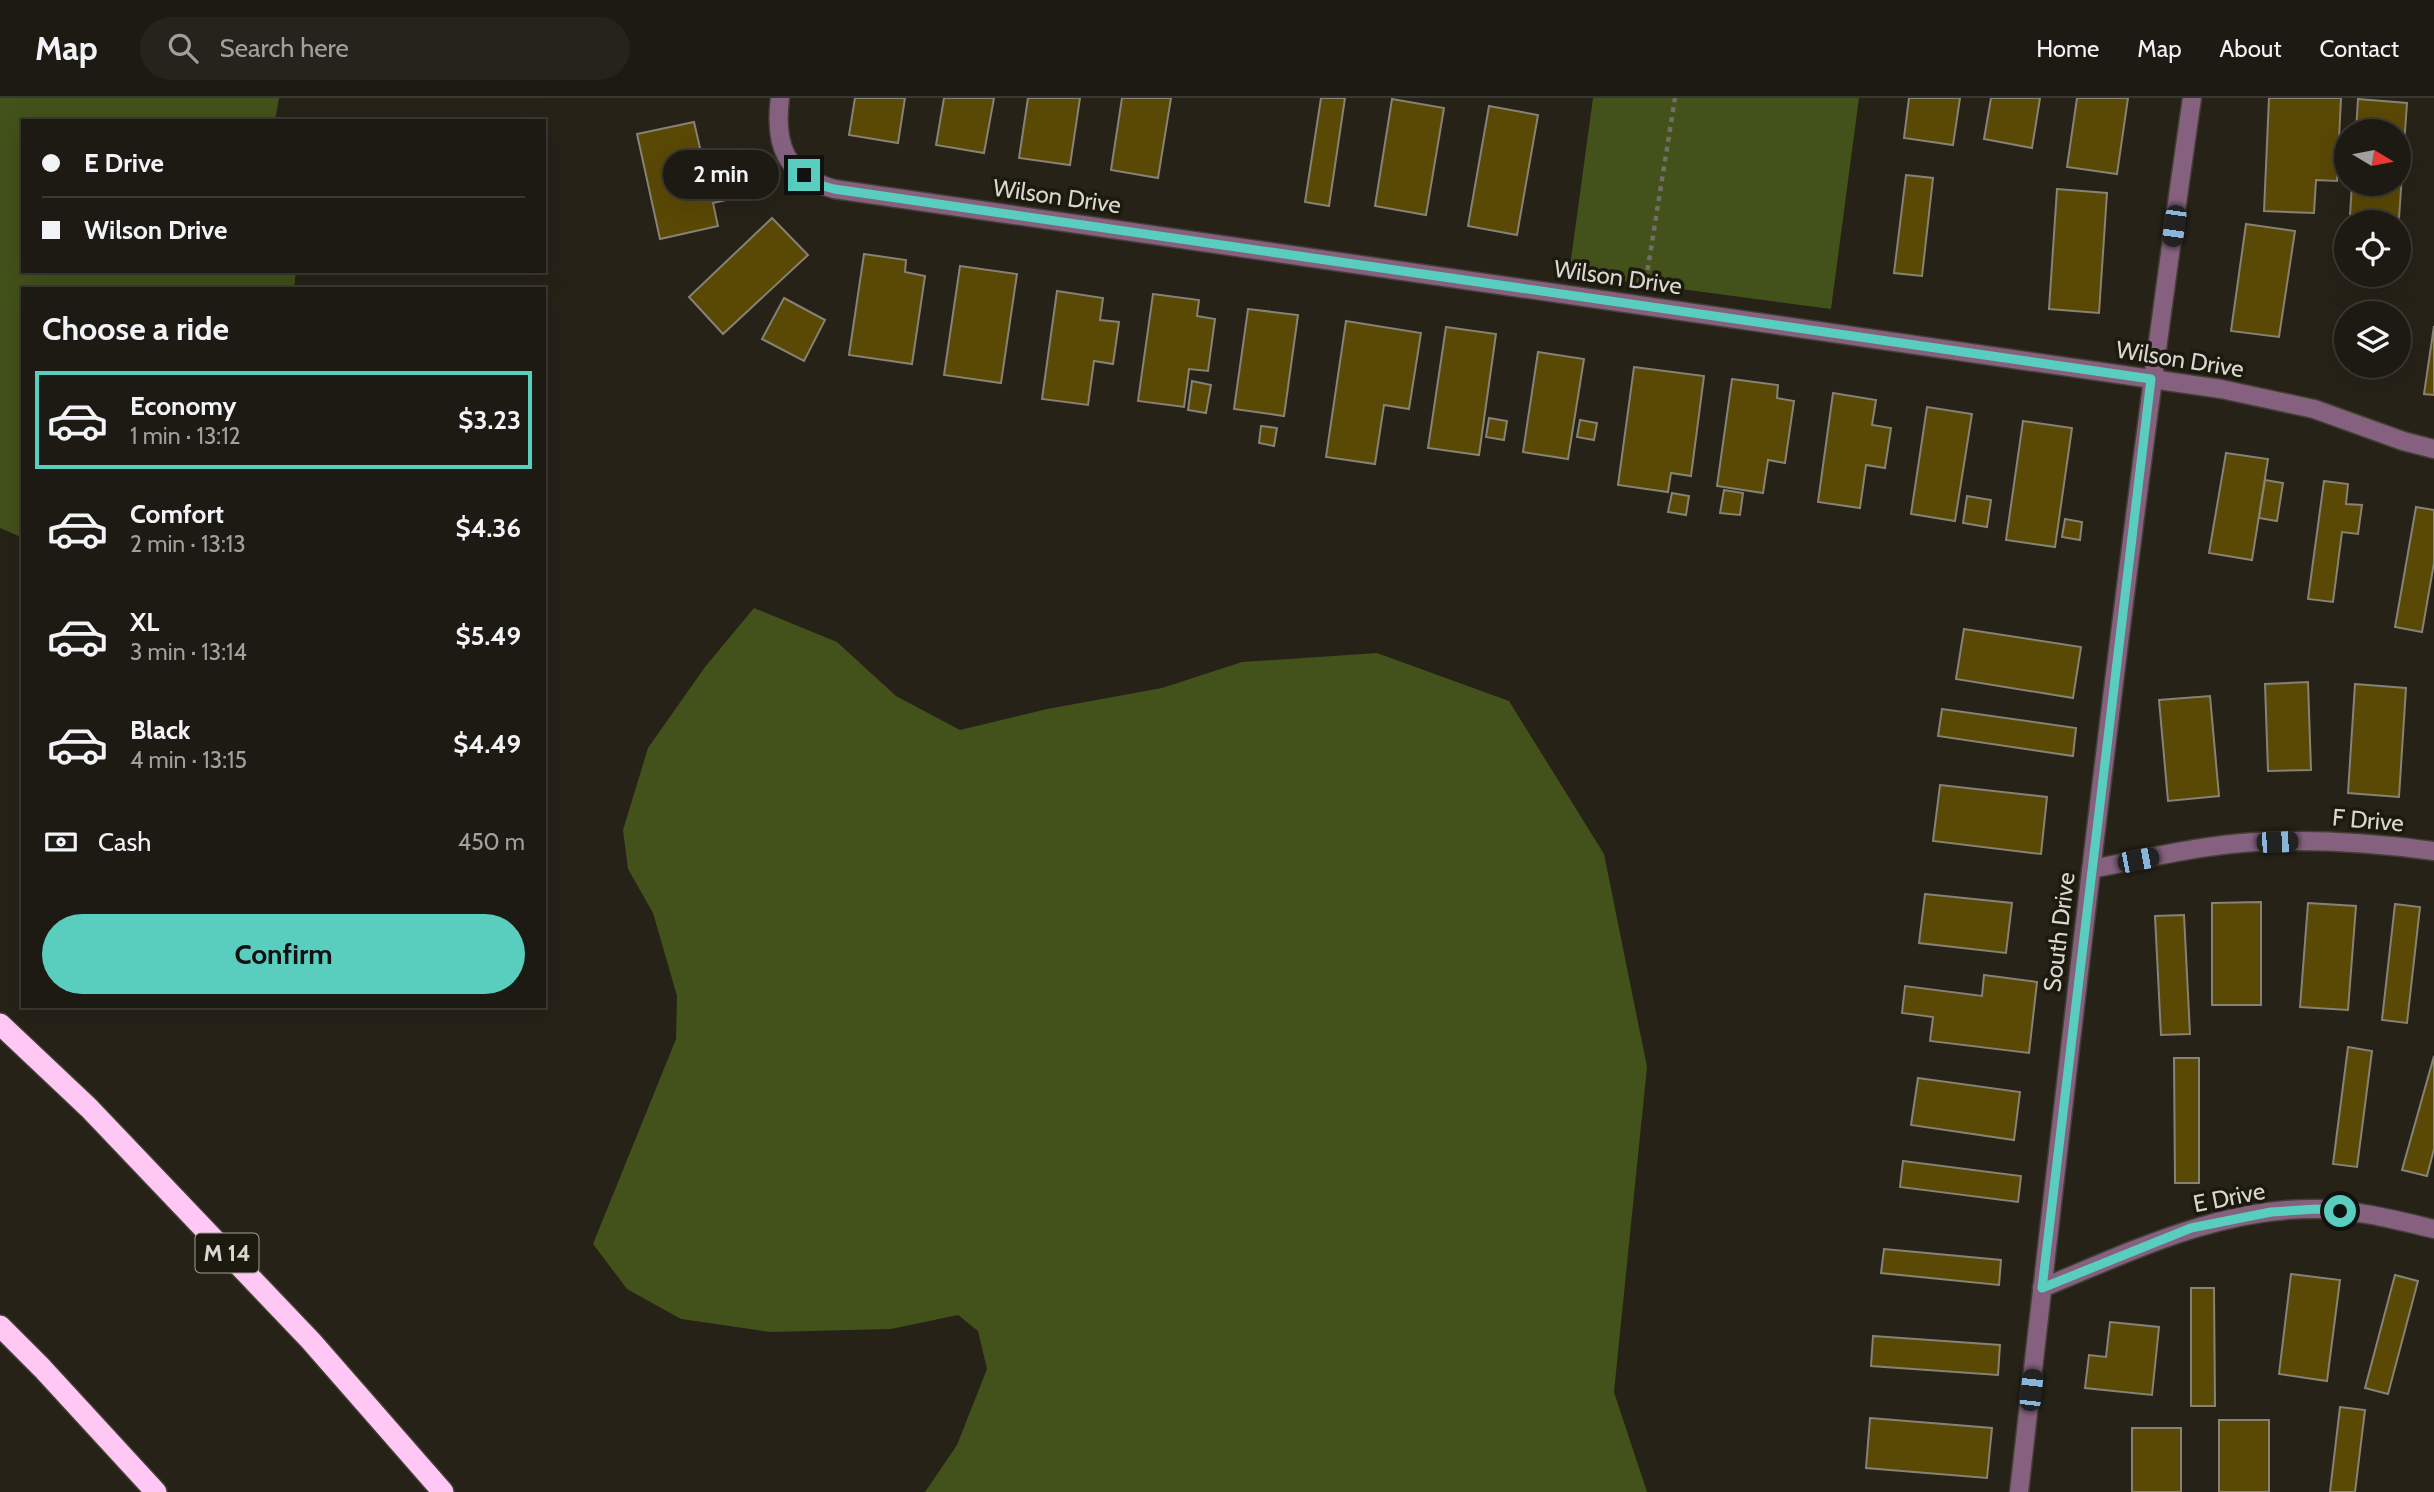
<!DOCTYPE html>
<html lang="en">
<head>
<meta charset="utf-8">
<style>
  :root { --surface:#1c1a12; --page:#25231b; --text:#f1f3f6; --muted:#a0a19f; --line:#3a3832; --accent:#59cebf }
  body { margin:0; font-family:Cabin,sans-serif; background:var(--page); color:var(--text); height:100vh; display:flex; flex-direction:column; font-size:26px; white-space:nowrap }
  * { box-sizing:border-box; margin:0 }
  p { font-size:23px; color:var(--muted) }
  .icon { flex:none; width:38px; height:38px; fill:none; stroke:currentColor; stroke-width:2; stroke-linecap:round; stroke-linejoin:round }
  .map { position:relative; flex:1; overflow:hidden }
  .sheet { position:absolute; left:21px; top:189px; width:525px; height:721px; display:flex; flex-direction:column; background:var(--surface); border-radius:0px; box-shadow:0 7px 28px #0002,0 0 0 2px var(--line) }
  .sheet>* { flex:none }
  .hud { position:absolute; left:21px; top:21px; width:525px; height:154px; border-radius:0px; box-shadow:0 7px 28px #0002,0 0 0 2px var(--line); display:grid; align-content:center; height:154px; padding:0 21px; background:var(--surface) }
  .needle { width:46px; rotate:100deg }
  .tools { position:absolute; left:2334px; top:21px; display:grid; gap:14px }
  .tools a { display:grid; place-items:center; width:77px; height:77px; border-radius:50%; background:var(--surface); box-shadow:0 7px 28px #0002,0 0 0 2px var(--line); font-size:35px }
  .end { position:absolute; width:32px; height:32px; margin:-16px; border:9px solid #59cebf; background:#111; box-shadow:0 0 0 4px #111 }
  .from { border-radius:50% }
  .bubble { position:absolute; height:49px; border-radius:24px; background:var(--surface); box-shadow:0 7px 28px #0002,0 0 0 2px var(--line); font-size:23px; font-weight:700; line-height:49px; text-align:center }
  .car { position:absolute; width:21px; height:42px; margin:-21px -10px; border-radius:9px; box-shadow:0 0 5px 2px #0007; background:linear-gradient(#222 24%,#8ab4d8 0 40%,#222 0 76%,#8ab4d8 0 86%,#222 0) }
  .hud b { display:flex; align-items:center; gap:24px; height:66px; font-size:26px }
  .hud b+b { border-top:2px solid var(--line) }
  .hud i { width:18px; height:18px; background:var(--text) }
  ul { padding:0; list-style:none }
  li { display:flex; align-items:center; gap:21px; height:98px; margin:0 14px 10px; padding:0 7px; border:4px solid transparent; border-radius:0px }
  li div { flex:1 }
  li b { display:block; font-size:26px }
  li em { font-style:normal; font-weight:700 }
  li.active { border-color:var(--accent) }
  li>.icon { width:63px; height:63px; stroke-width:1.5 }
  h2 { padding:0 21px; font-size:32px; line-height:84px }
  .pay { display:flex; align-items:center; gap:18px; height:77px; padding:0 21px; font-size:26px }
  .pay p { margin-inline-start:auto }
  .button { display:flex; gap:14px; margin-top:auto; padding:14px 21px }
  .button a { flex:1; height:80px; border-radius:42px; background:var(--accent); color:#111; font-size:28px; font-weight:700; line-height:80px; text-align:center }
  header { display:flex; align-items:center; gap:42px; box-sizing:border-box; height:98px; padding:0 35px; background:var(--surface); border-bottom:2px solid var(--line) }
  header strong { font-size:33px }
  nav { display:flex; gap:38px; margin-inline-start:auto; font-size:24px }
  .search { width:490px; height:63px; background:var(--page); display:flex; align-items:center; gap:18px; box-sizing:border-box; padding:0 24px; border-radius:38px; color:var(--muted); font-size:26px }
  .map>svg:first-child { display:block }
</style>
</head>
<body>
<header>
<strong>Map</strong>
<div class="search"><svg class="icon" aria-label="search" viewBox="0 0 24 24"><circle cx="10" cy="10" r="6"/><path d="M15 15l6 6"/></svg>Search here</div>
<nav><a>Home</a><a>Map</a><a>About</a><a>Contact</a></nav>
</header>
<div class="map">
<svg width="2434" height="1394" viewBox="0 0 2434 1394">
  <rect width="100%" height="100%" fill="#262218"/>
  <g fill="#43511a">
    <path d="M0,0H279L275,23H23V173H296L294,191H23V440L0,430Z"/>
    <path d="M1593,0H1859L1831,211L1569,176Z"/>
    <path d="M754,510L837,544L896,598L960,632L1047,611L1162,590L1242,564L1377,555L1509,603L1604,756L1647,969L1614,1294L1647,1394H925L957,1347L987,1271L978,1233L958,1217L891,1231L770,1234L681,1221L627,1191L593,1146L676,941L677,898L653,815L628,771L623,732L648,650L705,569Z"/>
  </g>
  <g fill="#5a4805" stroke="#868275" stroke-width="2">
    <path d="M855,0H905L898,45L849,37Z"/>
    <path d="M944,0H994L984,55L936,47Z"/>
    <path d="M1028,0H1080L1070,67L1019,60Z"/>
    <path d="M1122,0H1171L1158,80L1111,72Z"/>
    <path d="M1321,0H1345L1329,108L1305,104Z"/>
    <path d="M1909,0H1960L1953,47L1904,40Z"/>
    <path d="M1991,0H2040L2032,50L1984,41Z"/>
    <path d="M2077,0H2128L2117,76L2067,69Z"/>
    <path d="M2269,0H2341L2337,83L2316,82L2314,115L2264,113Z"/>
    <path d="M1392,1L1444,10L1426,117L1375,108Z"/>
    <path d="M2358,1L2407,5L2399,120L2350,117L2352,86H2399V33H2356Z"/>
    <path d="M1489,8L1538,17L1517,137L1468,128Z"/>
    <path d="M694,24L703,63L748,53L757,95L713,105L718,128L660,141L637,36Z"/>
    <path d="M1906,77L1933,80L1922,178L1894,175Z"/>
    <path d="M2057,91L2107,95L2099,215L2049,211Z"/>
    <path d="M772,120L808,157L723,236L689,199Z"/>
    <path d="M2246,126L2295,133L2279,239L2231,233Z"/>
    <path d="M864,156L906,162L905,174L925,178L912,266L849,257Z"/>
    <path d="M960,168L1017,176L1001,285L944,277Z"/>
    <path d="M1057,193L1103,200L1100,222L1119,224L1113,266L1094,263L1088,307L1042,301Z"/>
    <path d="M1153,196L1199,202L1197,218L1215,221L1208,273L1189,271L1184,309L1138,303Z"/>
    <path d="M784,200L825,222L804,263L762,241Z"/>
    <path d="M1248,211L1298,217L1284,318L1234,311Z"/>
    <path d="M1346,223L1421,235L1409,311L1384,307L1375,366L1326,359Z"/>
    <path d="M2434,228V297L2424,296Z"/>
    <path d="M1446,229L1496,236L1479,357L1428,350Z"/>
    <path d="M1538,254L1584,261L1568,361L1523,354Z"/>
    <path d="M1634,269L1704,278L1691,378L1671,375L1668,394L1618,387Z"/>
    <path d="M1732,281L1778,287L1777,300L1794,303L1785,365L1768,362L1763,395L1717,388Z"/>
    <path d="M1192,283L1211,287L1206,315L1188,312Z"/>
    <path d="M1833,295L1876,302L1872,327L1891,330L1885,370L1866,367L1860,410L1818,404Z"/>
    <path d="M1927,309L1972,316L1955,423L1911,416Z"/>
    <path d="M1489,320L1507,323L1504,342L1486,339Z"/>
    <path d="M1580,322L1597,325L1594,342L1577,339Z"/>
    <path d="M2023,323L2072,330L2055,449L2006,442Z"/>
    <path d="M1261,328L1277,330L1274,348L1259,345Z"/>
    <path d="M2226,355L2268,361L2252,462L2209,455Z"/>
    <path d="M2265,382L2283,385L2277,423L2259,420Z"/>
    <path d="M2324,383L2348,386L2346,406L2362,407L2358,436L2342,434L2333,504L2308,501Z"/>
    <path d="M1724,392L1743,395L1740,417L1720,415Z"/>
    <path d="M1672,395L1689,398L1686,417L1668,414Z"/>
    <path d="M1967,398L1991,402L1987,429L1963,425Z"/>
    <path d="M2416,409L2434,412V465L2422,534L2395,529Z"/>
    <path d="M2065,421L2082,424L2080,442L2062,439Z"/>
    <path d="M1964,531L2081,549L2073,600L1956,581Z"/>
    <path d="M2308,584L2311,672L2268,673L2265,586Z"/>
    <path d="M2355,586L2406,590L2399,699L2348,695Z"/>
    <path d="M2210,598L2219,698L2168,703L2159,602Z"/>
    <path d="M1942,611L2076,630L2073,658L1938,638Z"/>
    <path d="M1940,687L2047,699L2041,756L1933,743Z"/>
    <path d="M1925,796L2012,805L2006,855L1919,845Z"/>
    <path d="M2261,804V907H2212V805Z"/>
    <path d="M2308,805L2356,808L2348,912L2300,909Z"/>
    <path d="M2395,806L2420,809L2407,925L2382,922Z"/>
    <path d="M2184,817L2190,936L2161,937L2155,818Z"/>
    <path d="M1984,877L2037,884L2029,955L1930,943L1933,919L1902,915L1905,888L1982,898Z"/>
    <path d="M2348,949L2372,953L2357,1069L2333,1066Z"/>
    <path d="M2434,958V1051L2427,1078L2402,1072Z"/>
    <path d="M2174,960H2199V1085H2175Z"/>
    <path d="M1918,980L2020,994L2014,1042L1911,1027Z"/>
    <path d="M1903,1063L2021,1078L2018,1104L1900,1089Z"/>
    <path d="M1884,1151L2001,1162L1999,1187L1881,1175Z"/>
    <path d="M2291,1176L2340,1182L2327,1283L2279,1276Z"/>
    <path d="M2395,1177L2418,1183L2388,1296L2365,1290Z"/>
    <path d="M2191,1190H2214L2215,1308H2191Z"/>
    <path d="M2110,1224L2159,1229L2152,1297L2085,1290L2089,1257L2106,1259Z"/>
    <path d="M1873,1238L2000,1247L1998,1277L1871,1268Z"/>
    <path d="M2340,1309L2365,1312L2355,1394H2330Z"/>
    <path d="M1870,1320L1992,1330L1987,1380L1866,1370Z"/>
    <rect x="2219" y="1322" width="50" height="72"/>
    <rect x="2132" y="1330" width="49" height="64"/>
  </g>
  <g fill="none" stroke-linecap="round" stroke-linejoin="round">
    <g stroke="#433f35" stroke-width="21">
      <g id="minor">
        <path d="M780,0C774,47 785,77 834,91L2221,291L2314,311L2403,343L2434,351"/>
        <path d="M2091,771C2145,761 2201,747 2256,744C2316,741 2375,745 2434,753"/>
        <path d="M2042,1190C2130,1154 2221,1109 2318,1111C2358,1112 2396,1122 2434,1131"/>
        <path d="M2019,1394C2072,929 2125,463 2192,0"/>
      </g>
    </g>
    <g stroke="#433f35" stroke-width="24">
      <g id="highway">
        <path d="M0,926L89,1010L311,1243L443,1394"/>
        <path d="M0,1228L42,1270L156,1394"/>
      </g>
    </g>
    <path stroke="#716e66" stroke-width="4.5" stroke-dasharray="5 5" stroke-linecap="butt" d="M1646,182L1675,0"/>
    <use href="#minor" stroke="#85617f" stroke-width="18"/>
    <use href="#highway" stroke="#fec7f4" stroke-width="21"/>
  </g>
  <g fill="none" stroke-linecap="round" stroke-linejoin="round">
    <path stroke="#59cebf" stroke-width="9" d="M804,77L820,87L834,91L2151,281L2042,1190L2191,1130L2271,1114L2317,1111L2340,1113"/>
  </g>
  <g text-anchor="middle" dominant-baseline="central" stroke-width="7" stroke-linejoin="round" paint-order="stroke">
    <rect fill="#1c190f" stroke="#a09e96" stroke-width="2" x="195.5" y="1135.5" width="63" height="39" rx="5"/>
    <g font-size="23" font-weight="bold" fill="#d9d7d0">
      <text x="227" y="1155">M 14</text>
    </g>
    <g font-size="24" fill="#d9d7d0" stroke="#1c190f">
      <text transform="translate(1057 98) rotate(8)">Wilson Drive</text>
      <text transform="translate(1618 179) rotate(8)">Wilson Drive</text>
      <text transform="translate(2180 261) rotate(9)">Wilson Drive</text>
      <text transform="translate(2368 722) rotate(5)">F Drive</text>
      <text transform="translate(2059 834) rotate(-83)">South Drive</text>
      <text transform="translate(2229 1099) rotate(-11)">E Drive</text>
    </g>
  </g>
</svg>
<div class="tools">
<a><svg class="needle" viewBox="-14 -14 28 28"><path d="M0-13l5 13h-10z" fill="#e53935"/><path d="M0 13l5-13h-10z" fill="#a0a19f"/></svg></a>
<a><svg class="icon" aria-label="locate" viewBox="0 0 24 24"><circle cx="12" cy="12" r="6"/><path d="M12 2v4M12 18v4M2 12h4M18 12h4"/></svg></a>
<a><svg class="icon" aria-label="layers" viewBox="0 0 24 24"><path d="M12 4l9 5-9 5-9-5zM3 14l9 5 9-5"/></svg></a>
</div>
<i class="end from" style="left:2340px;top:1113px"></i>
<i class="end" style="left:804px;top:77px"></i>
<div class="bubble" style="left:663px;top:52px;width:116px">2 min</div>
<i class="car" style="left:2174px;top:128px;rotate:188deg"></i>
<i class="car" style="left:2277px;top:744px;rotate:88deg"></i>
<i class="car" style="left:2138px;top:762px;rotate:79deg"></i>
<i class="car" style="left:2031px;top:1292px;rotate:6deg"></i>
<div class="hud">
<b><i class="from"></i>E Drive</b>
<b><i></i>Wilson Drive</b>
</div>
<section class="sheet">
<h2>Choose a ride</h2>
<ul>
<li class="active"><svg class="icon" aria-label="car" viewBox="0 0 24 24"><path d="M5 17H2v-5l4-1 3-4h7l3 4 3 1v5h-3M9 17h6M6 11h13"/><circle cx="7" cy="17" r="2"/><circle cx="17" cy="17" r="2"/></svg><div><b>Economy</b><p>1 min · 13:12</p></div><em>$3.23</em></li>
<li><svg class="icon" aria-label="car" viewBox="0 0 24 24"><path d="M5 17H2v-5l4-1 3-4h7l3 4 3 1v5h-3M9 17h6M6 11h13"/><circle cx="7" cy="17" r="2"/><circle cx="17" cy="17" r="2"/></svg><div><b>Comfort</b><p>2 min · 13:13</p></div><em>$4.36</em></li>
<li><svg class="icon" aria-label="car" viewBox="0 0 24 24"><path d="M5 17H2v-5l4-1 3-4h7l3 4 3 1v5h-3M9 17h6M6 11h13"/><circle cx="7" cy="17" r="2"/><circle cx="17" cy="17" r="2"/></svg><div><b>XL</b><p>3 min · 13:14</p></div><em>$5.49</em></li>
<li><svg class="icon" aria-label="car" viewBox="0 0 24 24"><path d="M5 17H2v-5l4-1 3-4h7l3 4 3 1v5h-3M9 17h6M6 11h13"/><circle cx="7" cy="17" r="2"/><circle cx="17" cy="17" r="2"/></svg><div><b>Black</b><p>4 min · 13:15</p></div><em>$4.49</em></li>
</ul>
<div class="pay"><svg class="icon" aria-label="cash" viewBox="0 0 24 24"><path d="M3 7h18v10H3z"/><circle cx="12" cy="12" r="2"/></svg>Cash<p>450 m</p></div>
<div class="button"><a>Confirm</a></div>
</section>
</div>
</body>
</html>
